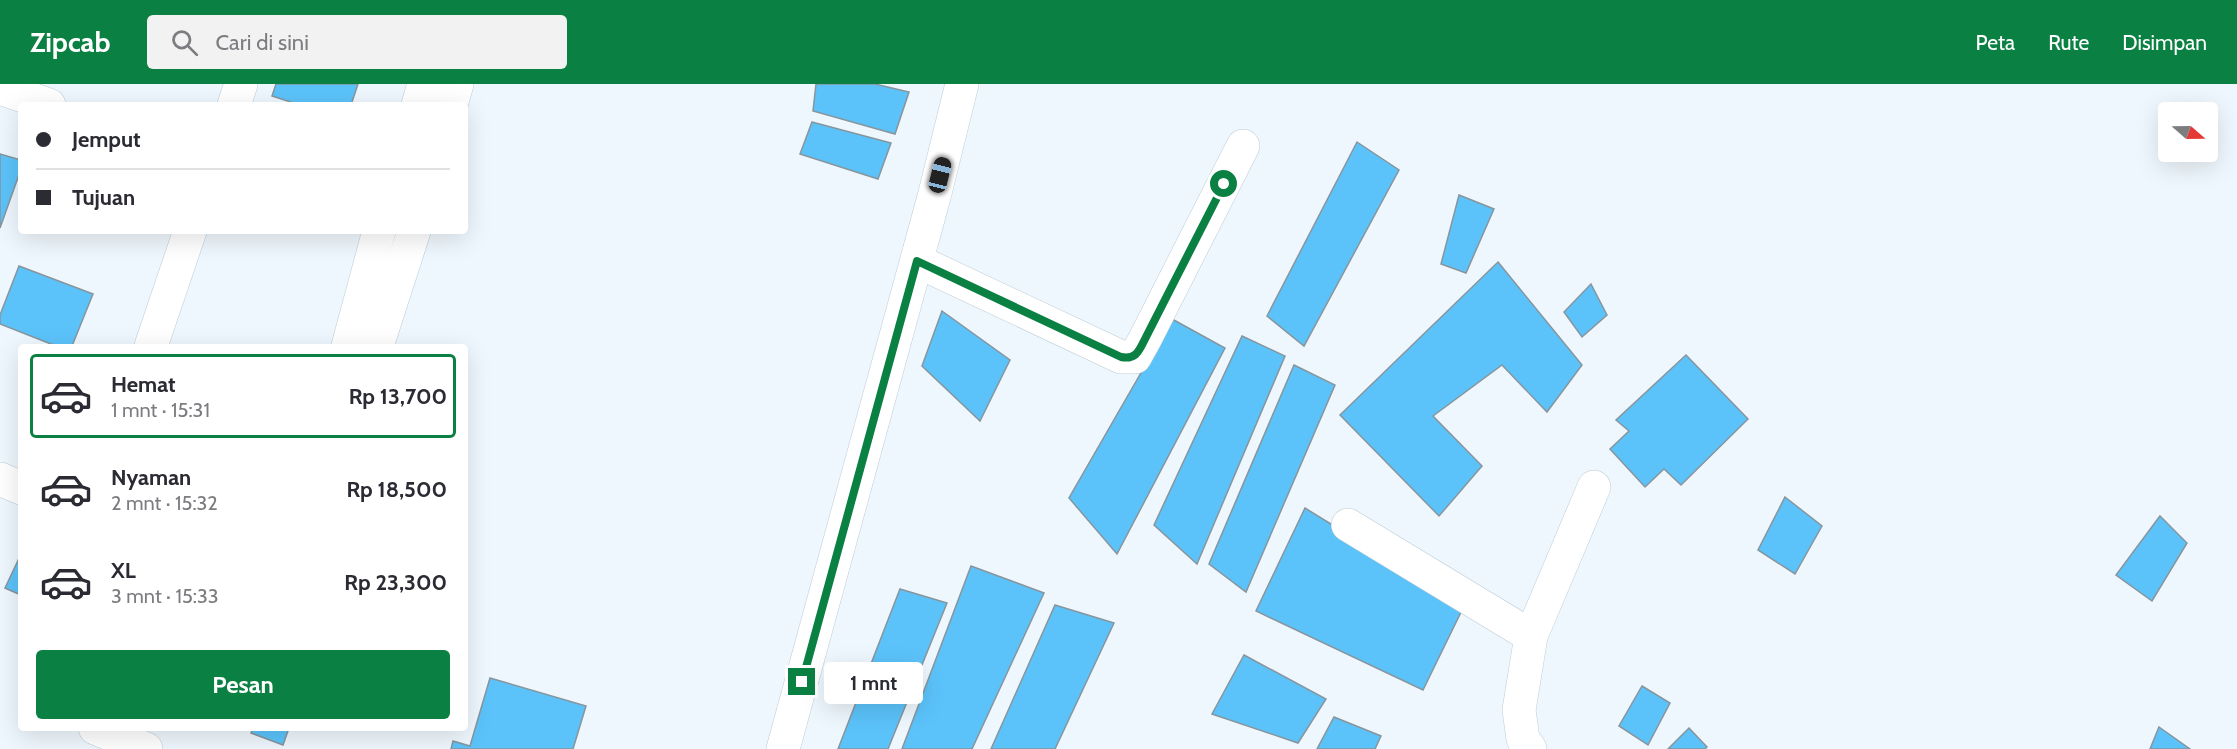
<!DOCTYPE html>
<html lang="id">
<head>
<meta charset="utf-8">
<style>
  :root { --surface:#fff; --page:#f2f2f3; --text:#2b2b33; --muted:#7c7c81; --line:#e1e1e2; --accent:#0b8043 }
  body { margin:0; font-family:Cabin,sans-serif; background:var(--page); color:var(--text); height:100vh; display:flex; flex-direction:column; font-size:22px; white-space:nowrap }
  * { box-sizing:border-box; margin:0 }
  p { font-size:20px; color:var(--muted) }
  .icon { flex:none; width:33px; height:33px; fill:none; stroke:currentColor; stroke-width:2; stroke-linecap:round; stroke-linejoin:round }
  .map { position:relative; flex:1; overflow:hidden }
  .side { position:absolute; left:18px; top:260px; width:450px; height:387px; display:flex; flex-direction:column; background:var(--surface); border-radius:6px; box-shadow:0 6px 24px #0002 }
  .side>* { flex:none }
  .banner { position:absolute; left:18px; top:18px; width:450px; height:132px; border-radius:6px; box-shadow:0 6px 24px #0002; display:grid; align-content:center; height:132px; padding:0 18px; background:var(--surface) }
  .needle { width:39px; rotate:110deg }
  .controls { position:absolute; left:2158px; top:18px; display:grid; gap:12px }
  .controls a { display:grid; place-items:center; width:60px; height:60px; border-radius:6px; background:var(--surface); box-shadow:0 6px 24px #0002; font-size:30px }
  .end { position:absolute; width:27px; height:27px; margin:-14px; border:8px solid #0b8043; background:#fff; box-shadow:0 0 0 3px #fff }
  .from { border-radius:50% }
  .bubble { position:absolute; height:42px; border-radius:6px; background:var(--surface); box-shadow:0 6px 24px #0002; font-size:20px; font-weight:800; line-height:42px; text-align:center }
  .car { position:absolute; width:18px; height:36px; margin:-18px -9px; border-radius:8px; box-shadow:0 0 4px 2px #0007; background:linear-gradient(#222 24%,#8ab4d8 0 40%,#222 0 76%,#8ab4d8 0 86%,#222 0) }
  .banner b { display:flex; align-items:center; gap:21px; height:57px; font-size:22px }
  .banner b+b { border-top:2px solid var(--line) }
  .banner i { width:15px; height:15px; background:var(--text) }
  ul { padding:10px 0 0; list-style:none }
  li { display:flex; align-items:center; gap:18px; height:84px; margin:0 12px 9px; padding:0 6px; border:3px solid transparent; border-radius:6px }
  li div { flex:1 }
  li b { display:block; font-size:22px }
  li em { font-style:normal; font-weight:800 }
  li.current { border-color:var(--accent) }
  li>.icon { width:54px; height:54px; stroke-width:1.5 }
  .primary-button { display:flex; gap:12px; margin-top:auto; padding:12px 18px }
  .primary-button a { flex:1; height:69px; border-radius:6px; background:var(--accent); color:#fff; font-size:24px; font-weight:800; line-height:69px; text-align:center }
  header { display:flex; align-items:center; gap:36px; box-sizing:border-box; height:84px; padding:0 30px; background:var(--accent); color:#fff }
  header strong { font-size:28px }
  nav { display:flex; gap:33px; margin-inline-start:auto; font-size:21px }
  .search { width:420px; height:54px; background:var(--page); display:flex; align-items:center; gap:15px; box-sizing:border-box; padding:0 21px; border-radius:6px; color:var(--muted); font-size:22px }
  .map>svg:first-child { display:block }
</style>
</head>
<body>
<header>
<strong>Zipcab</strong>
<div class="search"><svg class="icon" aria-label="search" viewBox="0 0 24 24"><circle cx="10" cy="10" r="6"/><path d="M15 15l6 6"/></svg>Cari di sini</div>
<nav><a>Peta</a><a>Rute</a><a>Disimpan</a></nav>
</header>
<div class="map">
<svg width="2237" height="665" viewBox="0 0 2237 665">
  <rect width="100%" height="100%" fill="#eef7fd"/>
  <g fill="#5bc3fa" stroke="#87959d" stroke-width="1.5">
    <path d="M276,0H358L351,21H300L272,12Z"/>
    <path d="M816,0H875L909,8L895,50L813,27Z"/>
    <path d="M812,38L891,59L878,95L800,70Z"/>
    <path d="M1357,58L1399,86L1304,262L1267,232Z"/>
    <path d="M0,70L21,76V85L0,144Z"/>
    <path d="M1459,111L1494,125L1466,189L1441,180Z"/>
    <path d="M1498,178L1582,281L1547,328L1502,281L1433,332L1482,382L1439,432L1340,331Z"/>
    <path d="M19,182L93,210L72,262H56L0,240V231Z"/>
    <path d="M1591,200L1607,231L1582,253L1564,228Z"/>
    <path d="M942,227L1010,276L980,337L922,282Z"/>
    <path d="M1172,235L1225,264L1117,470L1069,414Z"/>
    <path d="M1242,252L1285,272L1197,480L1154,441Z"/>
    <path d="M1686,271L1748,335L1681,401L1664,385L1645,403L1610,365L1629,347L1616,336Z"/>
    <path d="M1294,281L1335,301L1246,508L1209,480Z"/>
    <path d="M1785,413L1822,442L1795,490L1758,466Z"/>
    <path d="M1305,424L1464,522L1423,606L1256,527Z"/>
    <path d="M2160,432L2187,459L2152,517L2116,491Z"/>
    <path d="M21,470V511L5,504Z"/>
    <path d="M971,482L1044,509L972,665H902Z"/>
    <path d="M900,505L947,519L888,665H838Z"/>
    <path d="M1055,521L1114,539L1055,665H991Z"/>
    <path d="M1244,571L1326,615L1298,659L1212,630Z"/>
    <path d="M490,594L586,622L573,665H451L453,657L470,662Z"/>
    <path d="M1642,602L1670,619L1648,661L1619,642Z"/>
    <path d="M1334,633L1381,652L1375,665H1317Z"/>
    <path d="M2159,643L2190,665H2150Z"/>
    <path d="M253,644H289L283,661L251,649Z"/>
    <path d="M1689,644L1707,663L1705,665H1668Z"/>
  </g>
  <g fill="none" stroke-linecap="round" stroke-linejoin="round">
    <g stroke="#beccd5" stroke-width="34">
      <g id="street">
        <path d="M0,4L49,21"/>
        <path d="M234,21L241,0"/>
        <path d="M418,21L424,0"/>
        <path d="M451,21L457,0"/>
        <path d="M917,177L1121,273H1135L1145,255L1243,62"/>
        <path d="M151,262L190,147"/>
        <path d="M348,262L379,147"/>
        <path d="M377,262L414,147"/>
        <path d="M0,395L21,404"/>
        <path d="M1348,441L1531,552"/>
        <path d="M95,644L146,665"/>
        <path d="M783,665L934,113L962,0"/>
        <path d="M1530,665L1523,655L1519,626L1531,552L1594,403"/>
      </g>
    </g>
    <use href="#street" stroke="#fff" stroke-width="33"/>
  </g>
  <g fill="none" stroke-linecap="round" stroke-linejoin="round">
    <path stroke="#0b8043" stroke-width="8" d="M802,598L917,177L1121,273C1136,276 1139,267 1145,255L1224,100"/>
  </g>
</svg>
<div class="controls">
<a><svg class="needle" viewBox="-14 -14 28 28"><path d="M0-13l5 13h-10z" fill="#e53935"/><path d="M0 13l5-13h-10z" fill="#7c7c81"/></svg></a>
</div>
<i class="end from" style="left:1224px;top:100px"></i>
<i class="end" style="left:802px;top:598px"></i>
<div class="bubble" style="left:824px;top:578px;width:99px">1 mnt</div>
<i class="car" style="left:940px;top:91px;rotate:14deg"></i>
<div class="banner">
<b><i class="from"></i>Jemput</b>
<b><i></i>Tujuan</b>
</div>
<section class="side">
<ul>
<li class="current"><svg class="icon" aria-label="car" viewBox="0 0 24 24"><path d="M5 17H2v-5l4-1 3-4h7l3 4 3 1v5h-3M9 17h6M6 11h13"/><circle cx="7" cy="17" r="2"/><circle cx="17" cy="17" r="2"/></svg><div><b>Hemat</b><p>1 mnt · 15:31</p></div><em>Rp 13,700</em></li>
<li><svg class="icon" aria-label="car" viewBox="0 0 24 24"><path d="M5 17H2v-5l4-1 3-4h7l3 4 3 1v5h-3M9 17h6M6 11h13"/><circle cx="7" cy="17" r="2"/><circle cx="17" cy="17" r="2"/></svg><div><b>Nyaman</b><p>2 mnt · 15:32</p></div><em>Rp 18,500</em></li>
<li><svg class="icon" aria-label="car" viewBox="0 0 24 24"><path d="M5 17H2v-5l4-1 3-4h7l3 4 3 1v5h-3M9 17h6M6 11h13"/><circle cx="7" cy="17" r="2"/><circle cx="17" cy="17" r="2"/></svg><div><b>XL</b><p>3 mnt · 15:33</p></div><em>Rp 23,300</em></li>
</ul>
<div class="primary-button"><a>Pesan</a></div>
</section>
</div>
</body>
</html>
